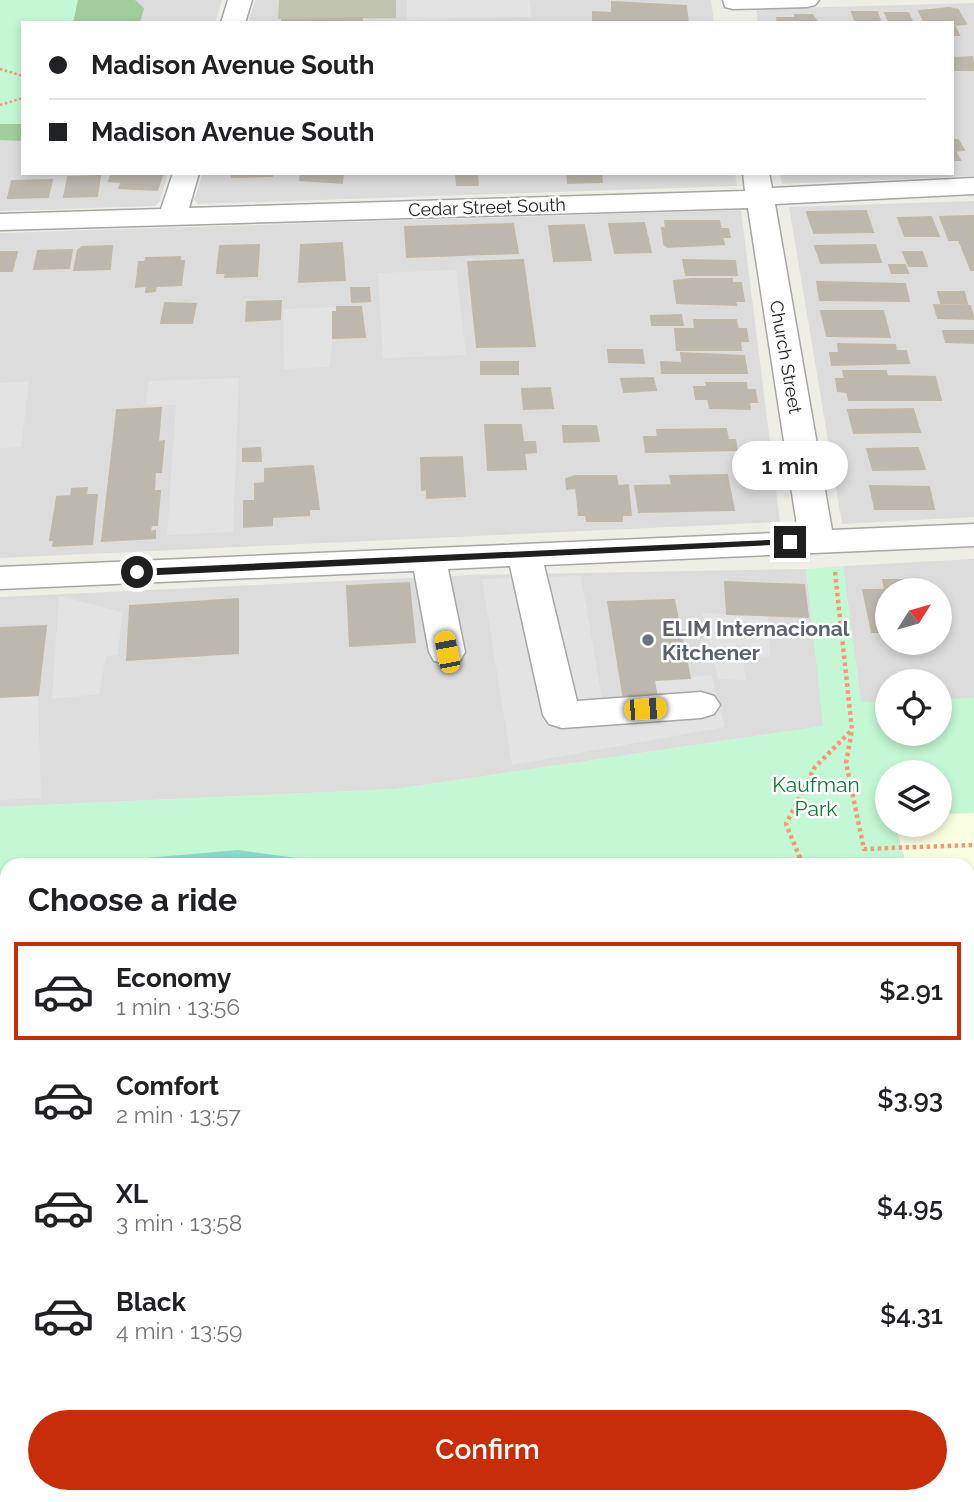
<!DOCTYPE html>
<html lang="en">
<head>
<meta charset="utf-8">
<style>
  :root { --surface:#fff; --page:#f2f2f2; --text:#202124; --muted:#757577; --line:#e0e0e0; --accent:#c62d08 }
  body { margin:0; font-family:Raleway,sans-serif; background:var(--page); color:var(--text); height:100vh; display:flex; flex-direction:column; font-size:26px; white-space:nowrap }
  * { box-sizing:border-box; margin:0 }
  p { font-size:23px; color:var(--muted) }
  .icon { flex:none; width:38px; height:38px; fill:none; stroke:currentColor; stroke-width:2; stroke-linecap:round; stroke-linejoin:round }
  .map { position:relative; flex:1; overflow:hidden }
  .panel { position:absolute; left:0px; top:858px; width:975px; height:646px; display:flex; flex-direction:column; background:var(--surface); border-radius:21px 21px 0 0; box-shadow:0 4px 10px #0003 }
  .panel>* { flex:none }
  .hud { position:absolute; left:21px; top:21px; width:933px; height:154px; border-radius:0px; box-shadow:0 4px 10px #0003; display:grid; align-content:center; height:154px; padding:0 28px; background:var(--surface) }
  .needle { width:46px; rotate:53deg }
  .fabs { position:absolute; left:875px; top:578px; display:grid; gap:14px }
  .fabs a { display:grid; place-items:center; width:77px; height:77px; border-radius:50%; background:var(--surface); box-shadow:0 4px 10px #0003; font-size:35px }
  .end { position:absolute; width:32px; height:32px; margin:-16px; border:9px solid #1f1f1f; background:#fff; box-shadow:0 0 0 4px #fff }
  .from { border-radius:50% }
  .bubble { position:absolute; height:49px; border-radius:24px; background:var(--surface); box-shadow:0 4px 10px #0003; font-size:23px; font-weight:600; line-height:49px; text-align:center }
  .car { position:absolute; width:21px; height:42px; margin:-21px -10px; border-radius:9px; box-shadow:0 0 5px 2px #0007; background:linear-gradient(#f5c518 24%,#345 0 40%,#f5c518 0 76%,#345 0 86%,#f5c518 0) }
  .hud b { display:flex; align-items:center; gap:24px; height:66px; font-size:26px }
  .hud b+b { border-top:2px solid var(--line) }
  .hud i { width:18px; height:18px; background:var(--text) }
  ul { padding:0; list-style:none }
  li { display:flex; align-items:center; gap:21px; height:98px; margin:0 14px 10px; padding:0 14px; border:4px solid transparent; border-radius:0px }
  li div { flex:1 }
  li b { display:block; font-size:26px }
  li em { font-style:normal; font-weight:600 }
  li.selected { border-color:var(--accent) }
  li>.icon { width:63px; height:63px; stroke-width:1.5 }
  h2 { padding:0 28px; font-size:32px; line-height:84px }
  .action { display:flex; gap:14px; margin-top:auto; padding:14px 28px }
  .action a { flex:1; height:80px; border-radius:42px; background:var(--accent); color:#fff; font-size:28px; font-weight:600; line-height:80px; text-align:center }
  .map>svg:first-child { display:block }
</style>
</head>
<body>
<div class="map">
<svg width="974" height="1502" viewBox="0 0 974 1502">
  <rect width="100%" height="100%" fill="#efeee6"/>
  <g fill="#dddcdc" fill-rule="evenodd">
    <path d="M78,0H222L215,23H73Z"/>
    <path d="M255,0H711L714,23H248Z"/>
    <path d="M974,3V176L782,184L780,173H952V23H758L756,9Z"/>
    <path d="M0,124H23V173H168L160,201L155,206L0,211Z"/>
    <path d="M203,173H735L737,186L199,204L194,200Z"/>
    <path d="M974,201V517L842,524L789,207Z"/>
    <path d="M741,210L780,522L0,558V233Z"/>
    <path d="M974,559V698L940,700V681H887V702L861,703L843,566ZM887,590H940V642H887Z"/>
    <path d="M806,569L824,726L396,789L0,807V597L470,575Z"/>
  </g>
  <path fill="#f8fee0" d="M974,813V1118L968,1094V864H906L895,824H940V814Z"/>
  <path fill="#c0c4b1" d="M279,0H396V18L278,19Z"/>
  <path fill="#a1cd9c" d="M0,0H135L144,8L140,23H23V141L0,140Z"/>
  <g fill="#c4f7d3">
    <path d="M0,0H78L73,23H23V124H0Z"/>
    <path d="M843,566L861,702H887V733H940V700L974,698V813L940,814V772H887V824H895L906,864H7V1496H968V1094L974,1118V1502H0V807L396,789L823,726L806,569Z"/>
  </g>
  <g fill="#87dbcb">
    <path d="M238,850L341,864H129L146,858Z"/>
    <path d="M0,1353L7,1358V1496H179L186,1502H0Z"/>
    <path d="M306,1496H394L402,1502H314Z"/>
    <path d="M506,1496H873L870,1502H514Z"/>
  </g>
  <g fill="#e3e3e3">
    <path d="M407,0H529L532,17L407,20Z"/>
    <path d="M456,270L466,355L383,358L378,273Z"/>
    <path d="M337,307L329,367L284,369L283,309Z"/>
    <path d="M239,378L233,532L167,535L176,405L146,404L149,381Z"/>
    <path d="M29,381L21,447L0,448V383Z"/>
    <path d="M581,576L603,705L658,704L654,680L711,675L725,727L512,765L482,579Z"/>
    <path d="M59,596L122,612L118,655L106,656L99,694L52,699Z"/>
    <path d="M702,613L768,616L770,657L742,655L746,680L718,679Z"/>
    <path d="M38,695L41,798L0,800V697Z"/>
    <path d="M968,892H974V1068L968,1047Z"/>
  </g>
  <g fill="#bcb7af" stroke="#c1b8a8" stroke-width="2">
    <path d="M612,2L686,6L688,23H593V12L612,13Z"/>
    <path d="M949,8L958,10L966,24L954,25L959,35H952V23H925L919,11Z"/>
    <path d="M852,12H877L881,23H856Z"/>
    <path d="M885,13H908L913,23H890Z"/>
    <path d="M795,15H812L818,23H778L777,18H795Z"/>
    <path d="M362,18V23H282V20Z"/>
    <path d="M972,57L974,70H952V58Z"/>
    <path d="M952,140H958L964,150L955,151L960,160H952Z"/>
    <path d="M112,173H163L157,190L119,188L122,182L109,181Z"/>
    <path d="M232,173H272V176L232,177Z"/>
    <path d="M301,173H343L342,183L300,180Z"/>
    <path d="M426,173H477L478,185H457L456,174Z"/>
    <path d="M567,173H601L602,182L568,183Z"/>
    <path d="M100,176L97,196L64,197L68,177Z"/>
    <path d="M52,180L48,197L8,198L12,181Z"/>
    <path d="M866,211L873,232L814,233L807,212Z"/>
    <path d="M974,216V270H971L959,240H949L940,217Z"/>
    <path d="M931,217L939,236H905L898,218Z"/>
    <path d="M665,221H719L721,229H728L730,237H722L724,244L668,247L664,244L662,228H666Z"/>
    <path d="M644,223L651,252L615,253L609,224Z"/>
    <path d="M513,224L518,253L407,257L405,227Z"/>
    <path d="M584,225L591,260L554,261L549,226Z"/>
    <path d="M342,243L345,280L299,282L301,245Z"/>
    <path d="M259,245L257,276L225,277L226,273H217L220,246Z"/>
    <path d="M875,245L881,262L821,263L815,246Z"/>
    <path d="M112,246L110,269L74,270L78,250L82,247Z"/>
    <path d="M72,250L69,268L34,269L38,251Z"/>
    <path d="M0,252H17L12,271H0Z"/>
    <path d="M903,252H922L927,266H909Z"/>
    <path d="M180,257V261H184L181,285L156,286L155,291L146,292L147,286L136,287L139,262H145L146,258Z"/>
    <path d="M523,260L535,346L477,347L468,262Z"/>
    <path d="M683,260L735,261L737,275H686Z"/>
    <path d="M889,265H905L908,273H892Z"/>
    <path d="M691,279H732V283H741L744,301H735L736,305L677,303L674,281Z"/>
    <path d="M817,282L905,284L909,301L820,300Z"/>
    <path d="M351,288H369L370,301L352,302Z"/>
    <path d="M938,292H964L967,304L941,303Z"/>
    <path d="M281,301L280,319L246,321L247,302Z"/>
    <path d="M165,303L196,304L192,323H161Z"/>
    <path d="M934,305L970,306L974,319L938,318Z"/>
    <path d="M337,307H361L365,337L333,338V312H337Z"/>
    <path d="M821,311H883L890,337L827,336Z"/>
    <path d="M681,315L683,325H652L651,316Z"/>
    <path d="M694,320H736L738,329H746L748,341H740L741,350H677L675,329H695Z"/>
    <path d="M943,331H974V343L946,342Z"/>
    <path d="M838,344L895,345L896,351H906L909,363L832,365L830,353H839Z"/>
    <path d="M608,350H642L644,363L609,362Z"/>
    <path d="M681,353L744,356L747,373H662L661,362L682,363Z"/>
    <rect x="481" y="362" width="37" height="12"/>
    <path d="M843,371H886L887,376L935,377L941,400H849L847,392L838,391L836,379H845Z"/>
    <path d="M653,378L656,390L624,392L621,379Z"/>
    <path d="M706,383H746L747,390H755L757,402H749L750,409L710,408L708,399H696L694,387H707Z"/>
    <path d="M550,388L553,408L524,409L522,389Z"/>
    <path d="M161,408L158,442L164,441L161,472H155L154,491H160L157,525H151L150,532L155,531V538L102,541L117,410Z"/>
    <path d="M913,409L920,432L854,433L848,410Z"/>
    <path d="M485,425H521L523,442H535L536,452L524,453L526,469L488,470Z"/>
    <path d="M563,426H596L599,441L564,442Z"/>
    <path d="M726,429L728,440H735L737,450L646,452L644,437H658L657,430Z"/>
    <path d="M260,448L261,461H243V449Z"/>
    <path d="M918,448L925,469L873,470L867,449Z"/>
    <path d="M462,457L465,496L427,498V489L422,490L421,458Z"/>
    <path d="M313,466L319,509H309V515L272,517V525L244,527V501H255V484L265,483V469Z"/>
    <path d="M727,475L734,510L639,512L635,486L672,485L670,476Z"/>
    <path d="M575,476H616L618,486L628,485L631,515H622V521H587L586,515H579L576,488L567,489L566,479Z"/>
    <path d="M870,486L929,487L934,509H875Z"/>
    <path d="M87,488L86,495H97L92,544L53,546L54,540H50L57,497L71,496L72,489Z"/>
    <path d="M883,580H902L905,590H887V632H872L863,590H885Z"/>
    <path d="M725,582L804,585L808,617L727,614Z"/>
    <path d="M409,583L415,642L350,646L347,586Z"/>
    <path d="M238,599V653L127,660L130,606Z"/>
    <path d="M674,600L690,678L654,680L658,705L625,706L608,602Z"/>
    <path d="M46,626L38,695L0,697V628Z"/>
  </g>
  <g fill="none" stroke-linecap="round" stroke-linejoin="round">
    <g stroke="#a6a6a6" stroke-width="3">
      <g id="minor">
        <path d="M228,0H252L245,23H221Z"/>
        <path d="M723,0H819L815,5L807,7L733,9L725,7Z"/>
        <path d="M173,173H199L189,208L745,191L743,173H769L772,188L974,178V194L775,204L832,530L974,524V546L544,565L577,701L701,692L714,696L720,705L714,714L701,718L562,728L549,724L543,715L510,566L448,569L465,652L460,661L447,664L434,661L429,652L414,571L0,589V567L798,532L748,208L0,230V214L161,209Z"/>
      </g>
    </g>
    <g stroke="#f49971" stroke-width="2.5" stroke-dasharray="2.5 2.5" stroke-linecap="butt">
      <path d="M0,69L23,76"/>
      <path d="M0,105L23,98"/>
    </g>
    <g stroke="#f49971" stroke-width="4.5" stroke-dasharray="3.5 3.5" stroke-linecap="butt">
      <path d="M835,572L852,730L846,763L864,849L974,845"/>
      <path d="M800,858L786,824L815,767L852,730"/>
    </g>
    <g stroke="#f49971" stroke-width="5" stroke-dasharray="4.5 4.5" stroke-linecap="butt">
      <path d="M799,856L802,864"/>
      <path d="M968,1174L974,1185"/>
    </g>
    <use href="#minor" fill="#fff" fill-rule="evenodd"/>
  </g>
  <path fill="#1f1f1f" d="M790,539L795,542L794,544L137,576L132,572L137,569Z"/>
  <circle fill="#6b7280" stroke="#fff" stroke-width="2.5" cx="648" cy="640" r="7"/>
  <g text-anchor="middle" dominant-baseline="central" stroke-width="5" stroke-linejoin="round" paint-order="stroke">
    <g font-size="18" fill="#1f1f1f" stroke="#fff">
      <text transform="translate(487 207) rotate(-2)">Cedar Street South</text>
      <text transform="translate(786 357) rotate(80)">Church Street</text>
    </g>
    <g font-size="21" font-weight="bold" fill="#5b616d" stroke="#fff" text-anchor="start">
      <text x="662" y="628">ELIM Internacional<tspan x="662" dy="24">Kitchener</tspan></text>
    </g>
    <g font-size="21" fill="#107a2e" stroke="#fff">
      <text x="816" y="784">Kaufman<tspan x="816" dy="24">Park</tspan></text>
    </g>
  </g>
</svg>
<div class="fabs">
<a><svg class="needle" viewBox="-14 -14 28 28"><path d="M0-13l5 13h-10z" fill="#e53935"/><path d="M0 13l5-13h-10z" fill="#757577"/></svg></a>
<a><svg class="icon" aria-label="locate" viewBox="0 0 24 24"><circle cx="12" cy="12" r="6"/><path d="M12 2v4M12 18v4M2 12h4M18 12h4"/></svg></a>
<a><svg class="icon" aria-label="layers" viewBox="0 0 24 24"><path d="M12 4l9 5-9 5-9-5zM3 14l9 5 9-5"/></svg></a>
</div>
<i class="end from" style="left:137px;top:572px"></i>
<i class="end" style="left:790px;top:542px"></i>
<div class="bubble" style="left:732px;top:441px;width:116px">1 min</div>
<i class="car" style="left:447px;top:652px;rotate:349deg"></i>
<i class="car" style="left:645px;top:709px;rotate:86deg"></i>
<div class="hud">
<b><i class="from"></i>Madison Avenue South</b>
<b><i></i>Madison Avenue South</b>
</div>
<section class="panel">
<h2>Choose a ride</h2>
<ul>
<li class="selected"><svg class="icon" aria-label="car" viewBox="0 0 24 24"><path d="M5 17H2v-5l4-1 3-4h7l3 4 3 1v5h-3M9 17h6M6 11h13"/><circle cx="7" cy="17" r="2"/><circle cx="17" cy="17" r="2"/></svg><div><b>Economy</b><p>1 min · 13:56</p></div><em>$2.91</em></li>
<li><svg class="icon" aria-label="car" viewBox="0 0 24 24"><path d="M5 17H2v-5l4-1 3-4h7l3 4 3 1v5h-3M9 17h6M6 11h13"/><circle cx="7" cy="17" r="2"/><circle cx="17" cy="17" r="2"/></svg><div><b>Comfort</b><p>2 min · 13:57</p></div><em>$3.93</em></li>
<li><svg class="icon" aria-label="car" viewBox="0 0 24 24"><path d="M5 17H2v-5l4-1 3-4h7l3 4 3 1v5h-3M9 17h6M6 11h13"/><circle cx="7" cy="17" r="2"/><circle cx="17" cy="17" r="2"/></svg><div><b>XL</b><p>3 min · 13:58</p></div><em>$4.95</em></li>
<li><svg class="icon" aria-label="car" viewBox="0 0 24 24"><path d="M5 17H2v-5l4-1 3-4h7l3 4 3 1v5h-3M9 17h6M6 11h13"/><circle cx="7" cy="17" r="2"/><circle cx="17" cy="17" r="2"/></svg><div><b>Black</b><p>4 min · 13:59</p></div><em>$4.31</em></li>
</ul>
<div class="action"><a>Confirm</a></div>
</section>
</div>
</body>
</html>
